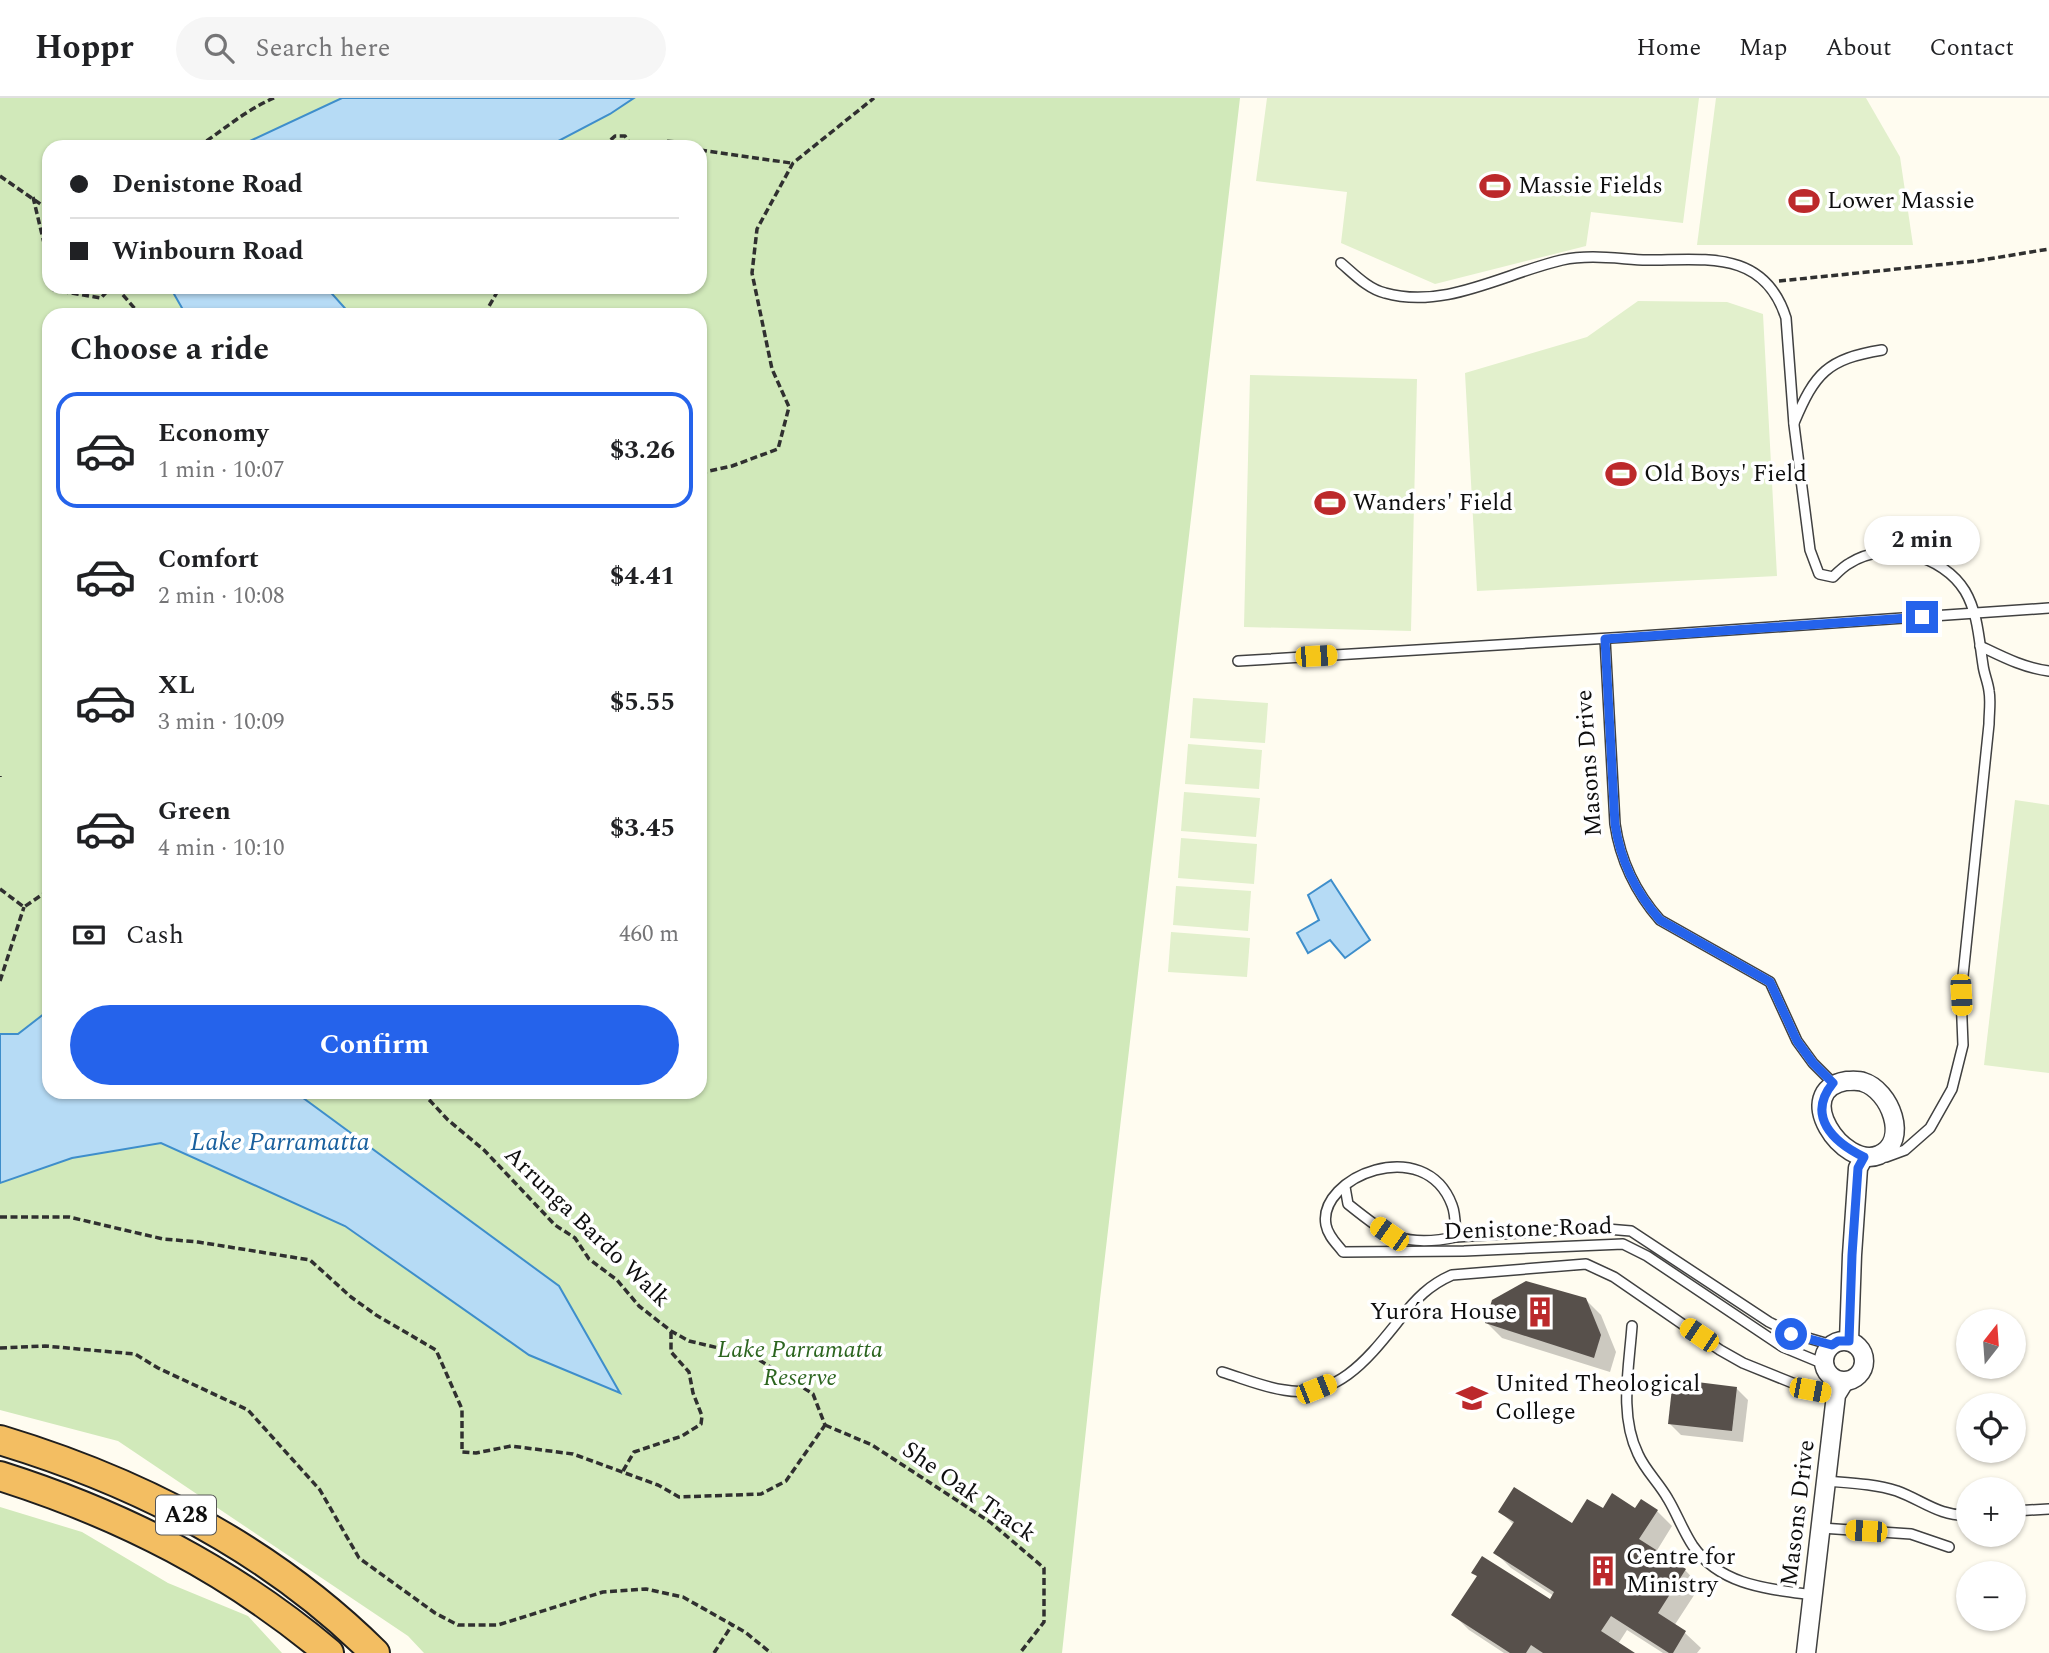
<!DOCTYPE html>
<html lang="en">
<head>
<meta charset="utf-8">
<style>
  :root { --surface:#fff; --page:#f6f6f6; --text:#202124; --muted:#757577; --line:#e0e0e0; --accent:#2563eb }
  body { margin:0; font-family:Spectral,serif; background:var(--page); color:var(--text); height:100vh; display:flex; flex-direction:column; font-size:26px; white-space:nowrap }
  * { box-sizing:border-box; margin:0 }
  p { font-size:23px; color:var(--muted) }
  .icon { flex:none; width:38px; height:38px; fill:none; stroke:currentColor; stroke-width:2; stroke-linecap:round; stroke-linejoin:round }
  .map { position:relative; flex:1; overflow:hidden }
  .sheet { position:absolute; left:42px; top:210px; width:665px; height:791px; display:flex; flex-direction:column; background:var(--surface); border-radius:21px; box-shadow:0 2px 5px #0004 }
  .sheet>* { flex:none }
  .hud { position:absolute; left:42px; top:42px; width:665px; height:154px; border-radius:21px; box-shadow:0 2px 5px #0004; display:grid; align-content:center; height:154px; padding:0 28px; background:var(--surface) }
  .needle { width:46px; rotate:17deg }
  .buttons { position:absolute; left:1956px; top:1211px; display:grid; gap:14px }
  .buttons a { display:grid; place-items:center; width:70px; height:70px; border-radius:50%; background:var(--surface); box-shadow:0 2px 5px #0004; font-size:35px }
  .end { position:absolute; width:32px; height:32px; margin:-16px; border:9px solid #2563eb; background:#fff; box-shadow:0 0 0 4px #fff }
  .from { border-radius:50% }
  .bubble { position:absolute; height:49px; border-radius:24px; background:var(--surface); box-shadow:0 2px 5px #0004; font-size:23px; font-weight:700; line-height:49px; text-align:center }
  .car { position:absolute; width:21px; height:42px; margin:-21px -10px; border-radius:9px; box-shadow:0 0 5px 2px #0007; background:linear-gradient(#f5c518 24%,#345 0 40%,#f5c518 0 76%,#345 0 86%,#f5c518 0) }
  .hud b { display:flex; align-items:center; gap:24px; height:66px; font-size:26px }
  .hud b+b { border-top:2px solid var(--line) }
  .hud i { width:18px; height:18px; background:var(--text) }
  ul { padding:0; list-style:none }
  li { display:flex; align-items:center; gap:21px; height:116px; margin:0 14px 10px; padding:0 14px; border:4px solid transparent; border-radius:21px }
  li div { flex:1 }
  li b { display:block; font-size:26px }
  li em { font-style:normal; font-weight:700 }
  li.current { border-color:var(--accent) }
  li>.icon { width:63px; height:63px; stroke-width:1.5 }
  h2 { padding:0 28px; font-size:32px; line-height:84px }
  .pay { display:flex; align-items:center; gap:18px; height:77px; padding:0 28px; font-size:26px }
  .pay p { margin-inline-start:auto }
  .action { display:flex; gap:14px; margin-top:auto; padding:14px 28px }
  .action a { flex:1; height:80px; border-radius:42px; background:var(--accent); color:#fff; font-size:28px; font-weight:700; line-height:80px; text-align:center }
  header { display:flex; align-items:center; gap:42px; box-sizing:border-box; height:98px; padding:0 35px; background:var(--surface); border-bottom:2px solid var(--line) }
  header strong { font-size:33px }
  nav { display:flex; gap:38px; margin-inline-start:auto; font-size:24px }
  .search { width:490px; height:63px; background:var(--page); display:flex; align-items:center; gap:18px; box-sizing:border-box; padding:0 24px; border-radius:38px; color:var(--muted); font-size:26px }
  .map>svg:first-child { display:block }
</style>
</head>
<body>
<header>
<strong>Hoppr</strong>
<div class="search"><svg class="icon" aria-label="search" viewBox="0 0 24 24"><circle cx="10" cy="10" r="6"/><path d="M15 15l6 6"/></svg>Search here</div>
<nav><a>Home</a><a>Map</a><a>About</a><a>Contact</a></nav>
</header>
<div class="map">
<svg width="2049" height="1555" viewBox="0 0 2049 1555">
  <rect width="100%" height="100%" fill="#fffcf0"/>
  <g fill="#d1e9ba" fill-rule="evenodd">
    <path d="M0,0H1240L1100,1201L1062,1555H424L408,1538L118,1343L0,1312ZM49,49H700V189H49ZM49,217H700V994H49Z"/>
    <path d="M0,1409L82,1434L168,1485L248,1518L282,1555H0Z"/>
  </g>
  <g fill="#e2f0cc">
    <path d="M1267,0H1699L1683,125L1591,114L1586,148L1435,186L1341,145L1347,94L1256,83Z"/>
    <path d="M1716,0H1866L1900,59L1913,147H1697Z"/>
    <path d="M1638,203L1727,204L1763,216L1777,478L1477,493L1465,275L1587,239Z"/>
    <path d="M1250,277L1417,281L1411,533L1244,529Z"/>
    <path d="M1193,600L1268,605L1265,645L1190,640Z"/>
    <path d="M1188,646L1262,652L1259,691L1185,686Z"/>
    <path d="M1184,694L1260,700L1256,739L1181,733Z"/>
    <path d="M2015,702L2049,707V975L1984,967Z"/>
    <path d="M1181,740L1257,746L1254,786L1178,780Z"/>
    <path d="M1176,788L1251,793L1248,833L1173,827Z"/>
    <path d="M1171,834L1250,840L1247,879L1168,874Z"/>
  </g>
  <g fill="#b6dbf5" stroke="#3e8ecb" stroke-width="2">
    <path d="M342,0H634L610,16L547,49H237Z"/>
    <path d="M170,189H326L351,217H186Z"/>
    <path d="M1331,782L1370,842L1345,860L1330,842L1308,855L1297,835L1319,822L1308,797Z"/>
    <path d="M49,912V994H295L559,1188L620,1295L529,1257L345,1128L161,1045L72,1060L0,1085V936H18Z"/>
  </g>
  <g fill="#0003">
    <path d="M1585,1201L1601,1217L1616,1254L1610,1274L1502,1240L1487,1225Z"/>
    <path d="M1736,1290L1748,1302L1743,1344L1681,1337L1670,1326Z"/>
    <path d="M1500,1413L1572,1428L1603,1413H1657L1672,1428L1656,1454L1685,1472L1700,1488L1674,1528L1685,1535L1701,1550L1697,1555H1663L1627,1532L1618,1546L1632,1555H1504L1469,1532L1454,1517L1478,1479L1474,1475L1550,1504L1554,1498L1511,1470L1496,1455L1514,1427Z"/>
  </g>
  <g fill="#57504b">
    <path d="M1526,1183L1586,1200L1601,1237L1594,1260L1485,1225L1492,1202Z"/>
    <path d="M1673,1281L1737,1289L1732,1333L1668,1326Z"/>
    <path d="M1514,1389L1572,1425L1587,1401L1603,1410L1612,1395L1635,1410L1641,1401L1658,1412L1639,1441L1686,1471L1658,1515L1686,1533L1673,1555H1669L1611,1518L1601,1533L1635,1555H1543L1531,1547L1526,1555H1510L1451,1517L1477,1478L1471,1475L1482,1458L1550,1501L1554,1494L1493,1455L1514,1424L1498,1414Z"/>
  </g>
  <g fill="none" stroke-linecap="round" stroke-linejoin="round">
    <g stroke="#414141" stroke-width="12">
      <g id="service">
        <path d="M1341,165C1354,176 1368,191 1385,195C1445,212 1505,175 1562,162C1590,156 1619,161 1647,162C1705,162 1764,151 1786,220L1794,327L1810,452L1819,476L1833,479C1838,474 1844,468 1850,465C1886,442 1943,457 1965,493C1978,515 1979,542 1983,567C1984,576 1988,584 1989,593C1991,603 1989,615 1989,626L1961,897L1963,947L1952,991L1930,1030L1905,1052L1886,1059"/>
        <path d="M1794,325C1815,275 1827,261 1882,252"/>
        <path d="M1605,541L1615,726C1620,761 1636,795 1660,822L1770,884L1797,943L1813,965L1833,985"/>
        <path d="M1980,548C2003,559 2024,570 2049,573"/>
        <path d="M1238,563L1627,539L2049,510"/>
        <path d="M1345,1089L1348,1106C1388,1138 1404,1150 1456,1139"/>
        <path d="M1632,1228C1629,1270 1619,1317 1638,1356C1645,1372 1659,1385 1668,1401C1677,1416 1683,1433 1693,1448C1721,1488 1769,1491 1813,1497"/>
        <path d="M1824,1266L1783,1249L1647,1158L1623,1146L1464,1153L1343,1154C1337,1146 1328,1138 1326,1127C1317,1079 1425,1035 1452,1107C1456,1117 1455,1129 1456,1139L1595,1130L1631,1133L1769,1224L1791,1235L1832,1247"/>
        <path d="M1222,1274C1242,1280 1263,1289 1284,1292C1338,1302 1370,1258 1400,1221C1416,1201 1429,1187 1452,1177L1586,1166L1614,1179L1720,1252L1743,1265L1810,1292L1836,1297"/>
        <path d="M1827,1383C1850,1385 1875,1386 1897,1393C1922,1402 1940,1419 1969,1417"/>
        <path d="M2014,1413L2049,1411"/>
        <path d="M1821,1430L1911,1436L1949,1449"/>
      </g>
    </g>
    <g stroke="#414141" stroke-width="21">
      <g id="minor">
        <path d="M1846,983C1851,983 1858,982 1863,984C1890,992 1910,1043 1879,1057C1843,1072 1790,993 1846,983Z"/>
        <circle cx="1844" cy="1263" r="20"/>
        <path d="M1849,1243L1852,1157L1858,1070L1864,1059"/>
        <path d="M1806,1555L1836,1297L1844,1284"/>
      </g>
    </g>
    <g stroke="#1f1f1f" stroke-width="32">
      <g id="trunk">
        <path d="M0,1342C139,1384 271,1452 375,1555"/>
        <path d="M0,1378C123,1417 230,1472 329,1555"/>
      </g>
    </g>
    <g stroke="#303030" stroke-width="3.5" stroke-dasharray="7 3.5" stroke-linecap="butt">
      <path d="M198,49C223,32 246,12 274,0"/>
      <path d="M603,49L615,38H625L630,46L640,49"/>
      <path d="M659,49L665,43L687,45L691,49"/>
      <path d="M700,52L791,65"/>
      <path d="M0,78L49,112"/>
      <path d="M33,99L49,166"/>
      <path d="M1779,183L1976,163L2049,151"/>
      <path d="M54,189V192L101,200L111,189"/>
      <path d="M116,189L136,212L137,217"/>
      <path d="M484,217L500,189"/>
      <path d="M700,375L732,368L778,351L789,309L772,271L752,175L757,131L793,65L874,0"/>
      <path d="M0,678V679"/>
      <path d="M0,791L24,809L49,792"/>
      <path d="M0,883L24,809"/>
      <path d="M422,994L448,1022L484,1052L555,1127L575,1140L589,1161L617,1182L639,1208L671,1233L689,1243L753,1258L813,1296L825,1327"/>
      <path d="M0,1119H69L163,1141L198,1144L310,1162L351,1199L376,1217L436,1252L462,1311V1354L476,1355L511,1348L573,1356L658,1387L679,1399L761,1396L786,1383L825,1327"/>
      <path d="M0,1250L45,1248L135,1256L158,1270L248,1312L320,1392L359,1460L435,1515L458,1527H498L603,1494L646,1491L683,1499L745,1534L771,1555"/>
      <path d="M825,1327L872,1347L935,1388L990,1424L1044,1470V1524L1020,1555"/>
      <path d="M623,1373L634,1354L682,1338L701,1326L702,1318L693,1295L689,1274L671,1254V1233"/>
      <path d="M714,1555L732,1527"/>
    </g>
    <use href="#service" stroke="#fff" stroke-width="9"/>
    <use href="#minor" stroke="#fff" stroke-width="18"/>
    <use href="#trunk" stroke="#f3be62" stroke-width="28"/>
  </g>
  <g fill="none" stroke-linecap="round" stroke-linejoin="round">
    <path stroke="#2563eb" stroke-width="9" d="M1791,1236L1832,1247L1838,1243H1849L1852,1157L1858,1070L1864,1059C1833,1044 1806,1018 1833,985L1813,965L1797,943L1770,884L1660,822C1636,795 1620,761 1615,726L1605,541L1922,519"/>
  </g>
  <defs>
    <g id="stadium-bare" transform="scale(2.415)"><path d="M0-5a6.5 5 0 1 0 0 10a6.5 5 0 1 0 0-10ZM-3.5-1.8h7v3.6h-7Z" fill="#bc292b" stroke="#fff" stroke-width="2.5" paint-order="stroke"/></g>
    <g id="building-bare" transform="scale(2.415)"><path d="M-4-6H4V6H1V3H-1V6H-4ZM-2.5-4.3h1.7v1.8h-1.7ZM.8-4.3h1.7v1.8H.8ZM-2.5-1h1.7V.8h-1.7ZM.8-1h1.7V.8H.8Z" fill="#bc292b" stroke="#fff" stroke-width="2.5" paint-order="stroke"/></g>
    <g id="university-bare" transform="scale(2.415)"><path d="M0-5L7-2L0 1L-7-2ZM-4 1L0 2.5L4 1V4Q0 6-4 4Z" fill="#bc292b" stroke="#fff" stroke-width="2.5" paint-order="stroke"/></g>
  </defs>
  <g fill-rule="evenodd">
    <use href="#stadium-bare" x="1495" y="88"/>
    <use href="#stadium-bare" x="1804" y="103"/>
    <use href="#stadium-bare" x="1621" y="376"/>
    <use href="#stadium-bare" x="1330" y="405"/>
    <use href="#building-bare" x="1540" y="1214"/>
    <use href="#university-bare" x="1472" y="1300"/>
    <use href="#building-bare" x="1603" y="1473"/>
  </g>
  <g text-anchor="middle" dominant-baseline="central" stroke-width="7" stroke-linejoin="round" paint-order="stroke">
    <rect fill="#fff" stroke="#565656" stroke-width="2" x="156" y="1397.5" width="60" height="39" rx="5"/>
    <g font-size="23" font-weight="bold" fill="#0e0e0e">
      <text x="186" y="1417">A28</text>
    </g>
    <g font-size="24" fill="#0e0e0e" stroke="#fff" text-anchor="start">
      <text x="1518" y="88">Massie Fields</text>
      <text x="1827" y="103">Lower Massie</text>
      <text x="1644" y="376">Old Boys' Field</text>
      <text x="1353" y="405">Wanders' Field</text>
      <text x="1517" y="1214" text-anchor="end">Yuróra House</text>
      <text x="1495" y="1286">United Theological<tspan x="1495" dy="28">College</tspan></text>
      <text x="1626" y="1459">Centre for<tspan x="1626" dy="28">Ministry</tspan></text>
    </g>
    <g font-size="24" fill="#0e0e0e" stroke="#fff">
      <text transform="translate(1589 665) rotate(-94)">Masons Drive</text>
      <text transform="translate(587 1129) rotate(44)">Arrunga Bardo Walk</text>
      <text transform="translate(1528 1131) rotate(-2)">Denistone Road</text>
      <text transform="translate(969 1394) rotate(35)">She Oak Track</text>
      <text transform="translate(1798 1415) rotate(-83)">Masons Drive</text>
    </g>
    <g font-size="24" font-style="italic" fill="#2c651f" stroke="#fff">
      <text x="800" y="1252">Lake Parramatta<tspan x="800" dy="28">Reserve</tspan></text>
    </g>
    <g font-size="26" font-style="italic" fill="#1a609e" stroke="#fff">
      <text x="280" y="1044">Lake Parramatta</text>
    </g>
  </g>
</svg>
<div class="buttons">
<a><svg class="needle" viewBox="-14 -14 28 28"><path d="M0-13l5 13h-10z" fill="#e53935"/><path d="M0 13l5-13h-10z" fill="#757577"/></svg></a>
<a><svg class="icon" aria-label="locate" viewBox="0 0 24 24"><circle cx="12" cy="12" r="6"/><path d="M12 2v4M12 18v4M2 12h4M18 12h4"/></svg></a>
<a>+</a>
<a>−</a>
</div>
<i class="end from" style="left:1791px;top:1236px"></i>
<i class="end" style="left:1922px;top:519px"></i>
<div class="bubble" style="left:1864px;top:418px;width:116px">2 min</div>
<i class="car" style="left:1316px;top:558px;rotate:87deg"></i>
<i class="car" style="left:1961px;top:897px;rotate:177deg"></i>
<i class="car" style="left:1389px;top:1136px;rotate:305deg"></i>
<i class="car" style="left:1699px;top:1237px;rotate:304deg"></i>
<i class="car" style="left:1316px;top:1291px;rotate:68deg"></i>
<i class="car" style="left:1810px;top:1292px;rotate:101deg"></i>
<i class="car" style="left:1866px;top:1433px;rotate:274deg"></i>
<div class="hud">
<b><i class="from"></i>Denistone Road</b>
<b><i></i>Winbourn Road</b>
</div>
<section class="sheet">
<h2>Choose a ride</h2>
<ul>
<li class="current"><svg class="icon" aria-label="car" viewBox="0 0 24 24"><path d="M5 17H2v-5l4-1 3-4h7l3 4 3 1v5h-3M9 17h6M6 11h13"/><circle cx="7" cy="17" r="2"/><circle cx="17" cy="17" r="2"/></svg><div><b>Economy</b><p>1 min · 10:07</p></div><em>$3.26</em></li>
<li><svg class="icon" aria-label="car" viewBox="0 0 24 24"><path d="M5 17H2v-5l4-1 3-4h7l3 4 3 1v5h-3M9 17h6M6 11h13"/><circle cx="7" cy="17" r="2"/><circle cx="17" cy="17" r="2"/></svg><div><b>Comfort</b><p>2 min · 10:08</p></div><em>$4.41</em></li>
<li><svg class="icon" aria-label="car" viewBox="0 0 24 24"><path d="M5 17H2v-5l4-1 3-4h7l3 4 3 1v5h-3M9 17h6M6 11h13"/><circle cx="7" cy="17" r="2"/><circle cx="17" cy="17" r="2"/></svg><div><b>XL</b><p>3 min · 10:09</p></div><em>$5.55</em></li>
<li><svg class="icon" aria-label="car" viewBox="0 0 24 24"><path d="M5 17H2v-5l4-1 3-4h7l3 4 3 1v5h-3M9 17h6M6 11h13"/><circle cx="7" cy="17" r="2"/><circle cx="17" cy="17" r="2"/></svg><div><b>Green</b><p>4 min · 10:10</p></div><em>$3.45</em></li>
</ul>
<div class="pay"><svg class="icon" aria-label="cash" viewBox="0 0 24 24"><path d="M3 7h18v10H3z"/><circle cx="12" cy="12" r="2"/></svg>Cash<p>460 m</p></div>
<div class="action"><a>Confirm</a></div>
</section>
</div>
</body>
</html>
